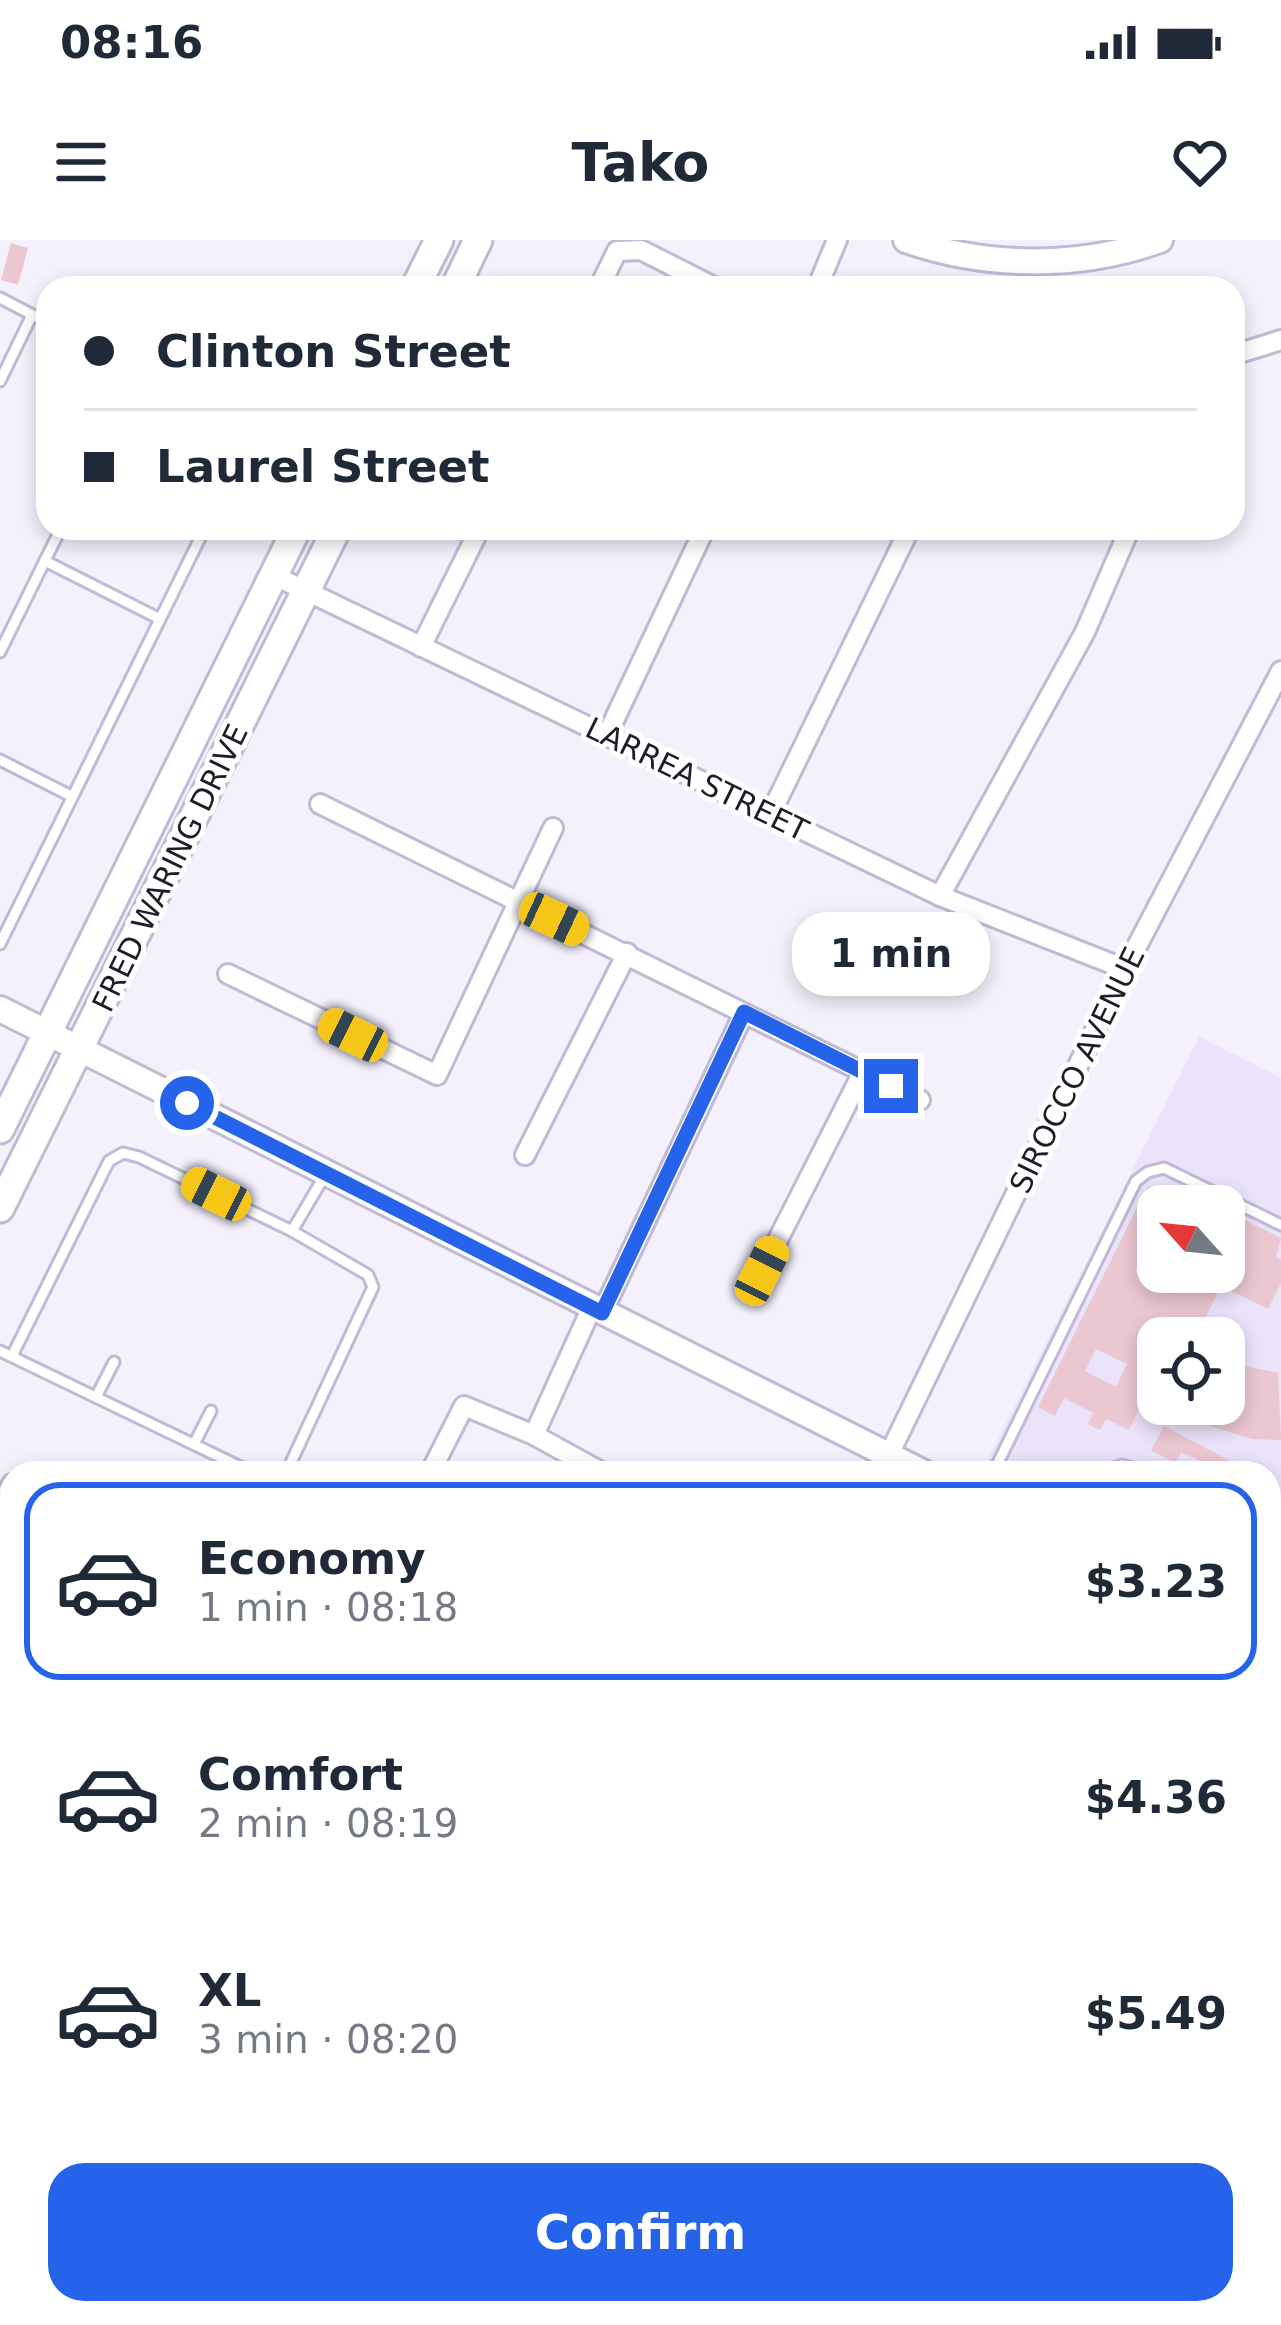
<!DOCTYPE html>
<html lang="en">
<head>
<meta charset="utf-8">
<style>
  :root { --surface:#fff; --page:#f2f2f3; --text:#1f2937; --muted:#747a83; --line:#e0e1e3; --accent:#2563eb }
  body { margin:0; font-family:"DejaVu Sans",sans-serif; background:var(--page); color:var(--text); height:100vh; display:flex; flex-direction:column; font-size:45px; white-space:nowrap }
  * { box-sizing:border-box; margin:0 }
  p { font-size:39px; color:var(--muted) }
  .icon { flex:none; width:66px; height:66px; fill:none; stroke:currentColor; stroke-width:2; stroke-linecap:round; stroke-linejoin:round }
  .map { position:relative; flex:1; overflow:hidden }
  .side { position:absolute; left:0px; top:1221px; width:1281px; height:864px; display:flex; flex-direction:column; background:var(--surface); border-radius:36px 36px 0 0; box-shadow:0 6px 18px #0003 }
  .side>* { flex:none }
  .hud { position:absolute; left:36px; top:36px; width:1209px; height:264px; border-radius:36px; box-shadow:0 6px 18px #0003; display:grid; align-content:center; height:264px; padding:0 48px; background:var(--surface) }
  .needle { width:78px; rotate:297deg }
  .tools { position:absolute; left:1137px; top:945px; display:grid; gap:24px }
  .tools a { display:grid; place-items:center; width:108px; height:108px; border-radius:24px; background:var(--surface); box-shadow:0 6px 18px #0003; font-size:60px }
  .end { position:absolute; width:54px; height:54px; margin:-27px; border:15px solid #2563eb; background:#fff; box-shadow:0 0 0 6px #fff }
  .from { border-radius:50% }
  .bubble { position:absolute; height:84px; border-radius:36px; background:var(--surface); box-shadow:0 6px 18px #0003; font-size:39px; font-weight:700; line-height:84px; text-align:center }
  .car { position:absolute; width:36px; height:72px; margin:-36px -18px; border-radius:15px; box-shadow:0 0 9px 3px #0007; background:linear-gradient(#f5c518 24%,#345 0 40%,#f5c518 0 76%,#345 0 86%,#f5c518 0) }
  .hud b { display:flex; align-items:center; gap:42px; height:114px; font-size:45px }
  .hud b+b { border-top:3px solid var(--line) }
  .hud i { width:30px; height:30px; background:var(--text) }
  ul { padding:21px 0 0; list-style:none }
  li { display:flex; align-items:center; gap:36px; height:198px; margin:0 24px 18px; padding:0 24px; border:6px solid transparent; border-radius:36px }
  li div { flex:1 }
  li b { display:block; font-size:45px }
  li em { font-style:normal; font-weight:700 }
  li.current { border-color:var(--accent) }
  li>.icon { width:108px; height:108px; stroke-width:1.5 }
  .button { display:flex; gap:24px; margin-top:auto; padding:24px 48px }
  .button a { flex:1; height:138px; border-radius:36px; background:var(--accent); color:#fff; font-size:48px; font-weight:700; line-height:138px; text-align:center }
  .status { display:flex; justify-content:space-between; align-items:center; height:84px; padding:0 60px; background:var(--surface); direction:ltr }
  .status svg { height:33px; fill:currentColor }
  header { display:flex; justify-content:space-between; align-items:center; height:156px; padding:0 48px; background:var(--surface); font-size:54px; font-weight:700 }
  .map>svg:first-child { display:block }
</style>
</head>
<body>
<div class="status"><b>08:16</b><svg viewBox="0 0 49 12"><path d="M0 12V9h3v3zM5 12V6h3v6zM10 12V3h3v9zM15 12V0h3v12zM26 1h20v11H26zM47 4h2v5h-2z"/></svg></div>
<header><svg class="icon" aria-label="menu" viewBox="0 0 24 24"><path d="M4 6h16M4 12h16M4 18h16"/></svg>Tako<svg class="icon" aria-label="heart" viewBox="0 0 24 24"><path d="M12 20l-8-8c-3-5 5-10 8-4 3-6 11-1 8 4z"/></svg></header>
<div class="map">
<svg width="1281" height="2085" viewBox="0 0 1281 2085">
  <rect width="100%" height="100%" fill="#f4f1fd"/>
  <path fill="#eae3fa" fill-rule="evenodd" d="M1199,797L1281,838V1377L1269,1370V1233H999L985,1226ZM1158,966H1224V1032H1158ZM1158,1098H1224V1164H1158Z"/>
  <g fill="#ebc7d1" fill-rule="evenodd">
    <path d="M11,3L28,8L18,45L1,40Z"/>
    <path d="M1148,946L1187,966H1158V986L1135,1032L1166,1047L1173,1032H1224V970L1281,998L1276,1017L1281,1020V1043L1268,1069L1221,1046L1195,1098H1158V1159L1147,1153L1129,1190L1106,1179L1100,1190L1088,1184L1093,1173L1064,1158L1055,1176L1038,1167ZM1096,1109L1127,1124L1116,1147L1085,1131Z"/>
    <path d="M1224,1117L1239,1125L1278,1133L1281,1200L1252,1199L1149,1167V1164H1224Z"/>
    <path d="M1164,1186L1230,1221L1224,1233L1181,1212L1175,1223L1151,1210Z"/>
  </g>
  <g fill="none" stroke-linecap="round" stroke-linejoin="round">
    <g stroke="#c2b9d7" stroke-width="15">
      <g id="service">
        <path d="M0,58L48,83"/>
        <path d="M0,141L32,75"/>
        <path d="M45,321L160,379"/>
        <path d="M0,412L61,288"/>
        <path d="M0,520L71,556"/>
        <path d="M0,704L205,288"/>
        <path d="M0,1111L253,1233"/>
        <path d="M12,1116L109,921L123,913L139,917L292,991"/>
        <path d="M96,1157L114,1122"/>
        <path d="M194,1204L211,1171"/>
        <path d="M286,1233L373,1047L368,1035L292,991L325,935"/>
        <path d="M993,1233L1136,941L1148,932L1164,928L1281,985"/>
        <path d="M1102,1233L1122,1225L1150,1233"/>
        <path d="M1269,1391L1281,1368"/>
      </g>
    </g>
    <g stroke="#c2b9d7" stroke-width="24">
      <g id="minor">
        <path d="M599,48L617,11L641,10L716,48"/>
        <path d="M817,48L837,0"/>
        <path d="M1233,115L1281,100"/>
        <path d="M273,335L940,656L1125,729"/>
        <path d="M421,407L480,288"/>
        <path d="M607,495L705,288"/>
        <path d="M320,564L920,860"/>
        <path d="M771,573L910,288"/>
        <path d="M940,656L1085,392L1130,288"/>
        <path d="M228,734L437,835L553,588"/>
        <path d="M525,915L627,713"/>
        <path d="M762,1031L863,832"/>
        <path d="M602,1073L744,773"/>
        <path d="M534,1195L592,1067"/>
        <path d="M430,1233L464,1166L534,1195L603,1233"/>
        <path d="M880,1233L1125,729L1281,431"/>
        <path d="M0,1267L12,1244"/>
        <path d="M0,1795L12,1804"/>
        <path d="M1269,1919L1281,1895"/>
        <path d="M0,2079L12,2055"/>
        <path d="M222,2085L228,2073"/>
        <path d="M443,2085L449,2073"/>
        <path d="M671,2085L677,2073"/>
        <path d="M913,2085L919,2073"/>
        <path d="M934,2085L940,2073"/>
        <path d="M1185,2085L1191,2073"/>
      </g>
    </g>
    <g stroke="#c2b9d7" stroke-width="30">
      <g id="tertiary">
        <path d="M906,0C986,28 1080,29 1160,0"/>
        <path d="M0,769L924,1233"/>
        <path d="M1269,1399L1281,1405"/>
      </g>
    </g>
    <g stroke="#c2b9d7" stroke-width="33">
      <g id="secondary">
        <path d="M415,48L439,0"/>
        <path d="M455,48L478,0"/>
        <path d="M0,889L297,288"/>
        <path d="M0,968L337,288"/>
      </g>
    </g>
    <use href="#service" stroke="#fff" stroke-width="9"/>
    <use href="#minor" stroke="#fff" stroke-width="18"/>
    <use href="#tertiary" stroke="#fff" stroke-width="24"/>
    <use href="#secondary" stroke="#fff" stroke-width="27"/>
  </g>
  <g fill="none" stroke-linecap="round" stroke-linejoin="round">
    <path stroke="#2563eb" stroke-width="15" d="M187,863L602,1073L744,772L891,846"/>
  </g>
  <g text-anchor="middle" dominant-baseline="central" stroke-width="10" stroke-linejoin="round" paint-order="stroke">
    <g font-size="30" fill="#1f1c26" stroke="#fff">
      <text transform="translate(697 539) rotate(26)">LARREA STREET</text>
      <text transform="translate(170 628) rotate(-64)">FRED WARING DRIVE</text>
      <text transform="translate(1077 830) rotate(-64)">SIROCCO AVENUE</text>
    </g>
  </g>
</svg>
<div class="tools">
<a><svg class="needle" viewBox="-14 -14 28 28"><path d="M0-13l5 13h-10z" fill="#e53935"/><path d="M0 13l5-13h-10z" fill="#747a83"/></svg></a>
<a><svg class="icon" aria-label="locate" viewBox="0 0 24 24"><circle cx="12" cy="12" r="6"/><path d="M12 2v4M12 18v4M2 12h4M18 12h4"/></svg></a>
</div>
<i class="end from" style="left:187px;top:863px"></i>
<i class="end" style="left:891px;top:846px"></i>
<div class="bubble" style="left:792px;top:672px;width:198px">1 min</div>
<i class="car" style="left:554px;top:679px;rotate:115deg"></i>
<i class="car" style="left:353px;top:795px;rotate:296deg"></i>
<i class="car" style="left:216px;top:954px;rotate:296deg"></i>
<i class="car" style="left:762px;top:1031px;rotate:27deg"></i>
<div class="hud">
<b><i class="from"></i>Clinton Street</b>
<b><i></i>Laurel Street</b>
</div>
<section class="side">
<ul>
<li class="current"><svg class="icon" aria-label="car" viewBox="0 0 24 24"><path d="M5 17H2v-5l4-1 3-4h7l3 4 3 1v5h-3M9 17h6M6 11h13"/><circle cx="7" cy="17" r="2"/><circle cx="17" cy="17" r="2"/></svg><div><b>Economy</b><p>1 min · 08:18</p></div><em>$3.23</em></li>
<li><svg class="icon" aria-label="car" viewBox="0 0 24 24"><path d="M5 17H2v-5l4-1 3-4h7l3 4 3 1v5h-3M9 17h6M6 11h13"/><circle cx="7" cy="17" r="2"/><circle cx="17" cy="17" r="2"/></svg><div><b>Comfort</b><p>2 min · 08:19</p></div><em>$4.36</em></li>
<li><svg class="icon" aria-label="car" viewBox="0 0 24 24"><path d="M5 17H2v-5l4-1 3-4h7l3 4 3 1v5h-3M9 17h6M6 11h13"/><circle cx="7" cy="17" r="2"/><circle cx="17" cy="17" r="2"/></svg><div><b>XL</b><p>3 min · 08:20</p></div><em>$5.49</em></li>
</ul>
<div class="button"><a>Confirm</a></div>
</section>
</div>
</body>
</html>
